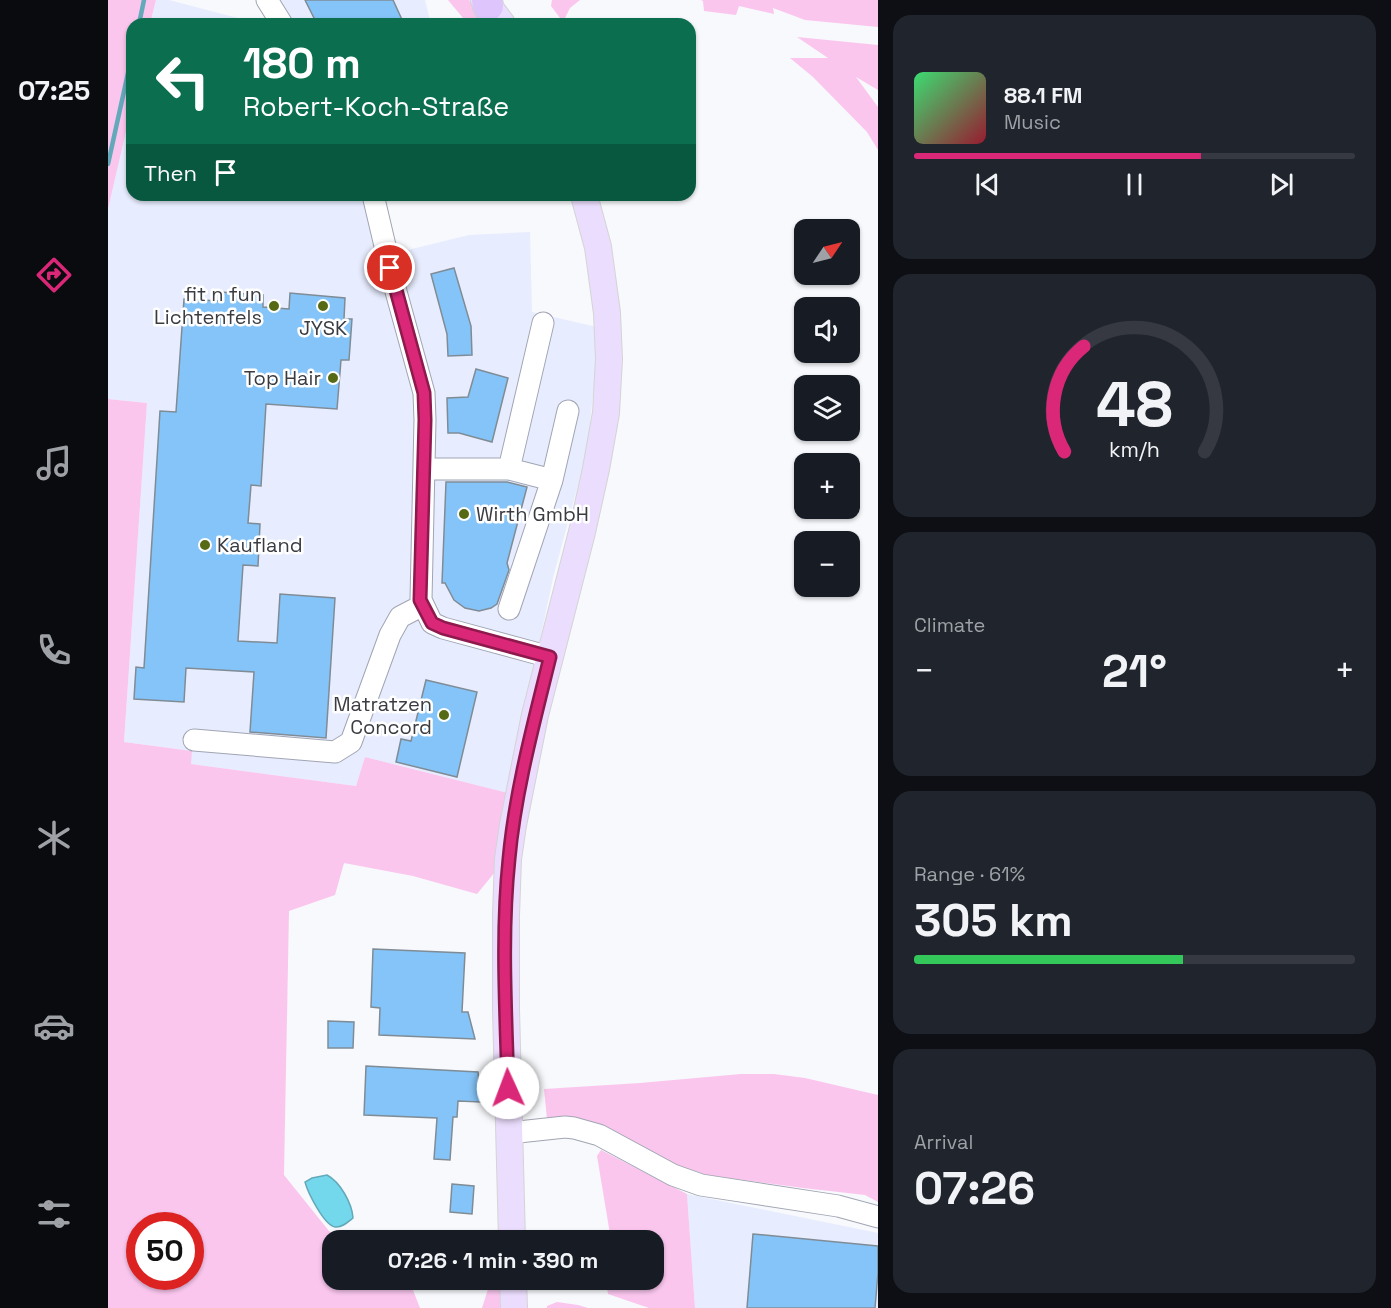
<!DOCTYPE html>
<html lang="en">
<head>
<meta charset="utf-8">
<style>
	body { margin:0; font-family:"Space Grotesk",sans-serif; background:#20242c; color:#f1f3f6; height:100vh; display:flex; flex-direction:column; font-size:22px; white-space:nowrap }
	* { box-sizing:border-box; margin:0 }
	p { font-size:20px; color:#9ea1a6 }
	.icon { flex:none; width:33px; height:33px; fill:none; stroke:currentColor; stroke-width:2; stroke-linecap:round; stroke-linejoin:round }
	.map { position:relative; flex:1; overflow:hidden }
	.details { display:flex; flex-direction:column; gap:15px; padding:15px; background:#0d0f14; width:513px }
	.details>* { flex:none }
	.hud { position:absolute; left:18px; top:18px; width:570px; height:183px; border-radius:18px; box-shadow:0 2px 4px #0004; background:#0b6e4f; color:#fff; overflow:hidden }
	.needle { width:39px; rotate:55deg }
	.buttons { position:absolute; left:686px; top:219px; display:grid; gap:12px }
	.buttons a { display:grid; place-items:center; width:66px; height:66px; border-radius:12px; background:#171b24; box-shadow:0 2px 4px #0004; font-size:30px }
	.speed { position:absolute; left:18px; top:1212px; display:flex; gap:12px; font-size:30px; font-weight:700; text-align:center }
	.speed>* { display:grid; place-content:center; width:78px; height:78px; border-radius:50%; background:#171b24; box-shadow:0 2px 4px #0004; line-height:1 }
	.speed .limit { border:9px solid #d22; background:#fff; color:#111 }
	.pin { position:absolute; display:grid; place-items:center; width:51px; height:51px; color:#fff; margin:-26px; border:3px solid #fff; border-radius:50%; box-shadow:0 2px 6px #0007 }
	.me { position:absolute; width:66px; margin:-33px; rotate:358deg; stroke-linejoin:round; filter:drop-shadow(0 0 4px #0008) }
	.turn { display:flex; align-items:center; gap:21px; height:126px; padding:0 18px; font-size:27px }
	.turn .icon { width:78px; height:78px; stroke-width:2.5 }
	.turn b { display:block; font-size:42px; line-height:51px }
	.then { display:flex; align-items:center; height:57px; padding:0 18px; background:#0003; gap:12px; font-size:22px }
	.big { font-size:45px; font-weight:800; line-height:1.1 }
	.details .widget { flex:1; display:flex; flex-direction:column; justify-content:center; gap:9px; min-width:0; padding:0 21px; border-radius:18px; background:#20242c }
	.details .dial { align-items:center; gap:0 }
	.dial svg { height:156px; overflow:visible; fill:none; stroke:#363941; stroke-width:7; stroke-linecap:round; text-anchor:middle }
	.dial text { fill:#f1f3f6; stroke:none }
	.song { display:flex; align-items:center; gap:18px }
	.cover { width:72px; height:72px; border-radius:9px; background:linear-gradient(135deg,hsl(140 70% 55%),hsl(350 70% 35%)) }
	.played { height:6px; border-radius:3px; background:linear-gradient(90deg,#db2777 65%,#363941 65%) }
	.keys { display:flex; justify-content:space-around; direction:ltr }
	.heat { display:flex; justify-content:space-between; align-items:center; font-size:33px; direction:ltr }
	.charge { height:9px; border-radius:4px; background:linear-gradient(90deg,#34c759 61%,#363941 0) }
	.trip { position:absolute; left:214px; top:1230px; width:342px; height:60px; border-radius:18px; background:#171b24; box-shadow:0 2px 4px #0004; font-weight:800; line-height:60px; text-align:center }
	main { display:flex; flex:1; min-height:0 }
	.tab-bar { display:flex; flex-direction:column; width:108px; justify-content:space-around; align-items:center; background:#090b0e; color:#9ea1a6 }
	.tab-bar .icon { width:42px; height:42px }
	.tab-bar .on { color:#db2777 }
	.tab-bar b { font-size:27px; color:#f1f3f6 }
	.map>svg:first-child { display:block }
</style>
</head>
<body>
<main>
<nav class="tab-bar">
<b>07:25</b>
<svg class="icon on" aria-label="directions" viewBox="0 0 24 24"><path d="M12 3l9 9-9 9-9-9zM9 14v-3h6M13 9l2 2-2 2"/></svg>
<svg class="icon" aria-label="music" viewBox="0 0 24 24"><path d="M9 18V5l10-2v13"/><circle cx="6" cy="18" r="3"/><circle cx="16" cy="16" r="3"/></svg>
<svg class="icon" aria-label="phone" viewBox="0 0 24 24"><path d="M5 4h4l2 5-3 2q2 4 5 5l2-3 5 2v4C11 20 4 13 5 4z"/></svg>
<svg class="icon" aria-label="climate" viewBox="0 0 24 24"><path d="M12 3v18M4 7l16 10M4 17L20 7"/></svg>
<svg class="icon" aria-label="car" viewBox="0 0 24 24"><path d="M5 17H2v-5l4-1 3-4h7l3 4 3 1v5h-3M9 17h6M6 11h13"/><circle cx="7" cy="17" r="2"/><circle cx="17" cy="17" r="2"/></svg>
<svg class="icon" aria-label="filters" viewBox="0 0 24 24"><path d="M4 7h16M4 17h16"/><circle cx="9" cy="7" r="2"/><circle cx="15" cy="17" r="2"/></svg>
</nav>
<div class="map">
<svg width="770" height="1308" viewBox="0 0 770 1308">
	<rect width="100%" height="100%" fill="#f8f9fc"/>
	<path fill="#e7ecfe" d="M48,0h13l92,24h-111z
		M171,0h146l6,24h-167l17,-20z
		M24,106v89h232l15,62 90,-22 61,-3 2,80 65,15 2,12 -12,112 -34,127 -45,215 -143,-36 -9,29 -166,-22 2,-13 -68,-9 23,-339 -39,-4v-190z
		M579,1194l191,39v75h-183z"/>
	<path fill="#fac6ee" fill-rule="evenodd" d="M0,0h48l-6,24h-18v82l-24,103z
		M340,0h21l20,24h-21z
		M444,0h28l-10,8 -7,14 -12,-16z
		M593,0h177v27l-73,-7 -32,-12 1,6 -35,-8 -3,9 -32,-4 -1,-10z
		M689,37l81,8v45l-22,-13 22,30v43l-11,-18 -54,-55 -23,-19h38z
		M0,399l39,4 -23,339 68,9 -1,13 165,22 9,-29 143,36 -13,79 -18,22 -64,-18 -69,-13 -9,32 -46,16 -5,264 45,56 13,9h-9v40h76l11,28h-312zM32,1226h50v50h-50z
		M633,1074h33l31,4 73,17v107l-13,-7 -62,-7 -96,-13 -28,-9 -82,-43 -29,-5 -21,1 -3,-30 96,-6z
		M493,1150l86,44 8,114h-46l-41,-14 -2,-14h48v-40h-43l-14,-84z
		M380,1289l14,1v18h-20z
		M449,1302l21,3 10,3h-41v-2z"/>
	<path fill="#74d8ed" stroke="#63a9ba" stroke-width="1.5" d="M219,1175c13,7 25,28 26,43 -5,4 -11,10 -18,9 -11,-2 -27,-34 -30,-45l7,-4z"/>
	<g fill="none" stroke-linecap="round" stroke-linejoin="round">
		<path stroke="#63a9ba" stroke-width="4.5" d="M31,24l5,-24
			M0,164l24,-109"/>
	</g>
	<path fill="#85c4f8" stroke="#7f8c96" stroke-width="1.5" d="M197,0h88l11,24h-87z
		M346,268l17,58 1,29 -24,1 -1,-22 -16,-60z
		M112,292l43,3v12l26,2 1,-16 55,5 -1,21h8l-3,41h-8l-4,49 -71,-5 -5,82 -10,-1 -3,38 12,1 -2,42 -15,-1 -5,76 39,2 3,-49 55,4 -9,140 -76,-6 4,-60 -68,-4 -2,34 -50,-3 2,-32 8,1 16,-257 16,1 8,-113 35,2z
		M368,369l32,9 -16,64 -33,-9h-11l-1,-35 21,-1z
		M338,482h61l20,5 -20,76 2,7 -12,34 -6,4 -12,3 -14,-3 -11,-8 -9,-17h-3z
		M318,680l51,12 -20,85 -61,-15 5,-23 10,2z
		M265,949l92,4 -3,59h6l7,27 -96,-4 1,-27 -9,-1z
		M220,1021l26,1 -1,26h-25z
		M258,1066l112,6 3,30 -23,-1 -1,16h-4l-3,43 -16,-1 3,-41 -73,-3z
		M344,1184l22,2 -2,28 -22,-2z
		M645,1234l125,12v27l-3,35h-128z"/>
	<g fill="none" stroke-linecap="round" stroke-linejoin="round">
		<g stroke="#a1a5b3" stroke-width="23">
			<path id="minor" d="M159,0l15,24
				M265,195l22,93 29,105 1,27 -4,180 11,23 11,5 107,29
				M316,469h85l34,-146
				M401,469l43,11
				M401,609l43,-129 16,-69
				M86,740l141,12 16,-10 39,-107 10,-18 23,-12
				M401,1133l56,-6 9,1 25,7 74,40 28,10 137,21 40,11"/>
		</g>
		<g stroke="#d4d4d5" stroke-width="28">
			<path id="major" d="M376,0l18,24
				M404,1240l-6,-231v-94l2,-56 5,-34 22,-110 47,-183 14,-63 10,-56 3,-54 -2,-46 -9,-66 -14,-52
				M405,1280l1,28"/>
		</g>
		<g stroke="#d4d4d5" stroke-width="32">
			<path id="highway" d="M379,0l1,6"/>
		</g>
		<use href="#minor" stroke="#fff" stroke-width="21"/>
		<use href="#major" stroke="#ebddfd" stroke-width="26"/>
		<use href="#highway" stroke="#dec6fc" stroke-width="30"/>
	</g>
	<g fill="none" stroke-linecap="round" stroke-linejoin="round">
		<g stroke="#8e194d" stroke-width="15">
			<path id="route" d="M282,268l34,125 1,27 -5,180 12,23 11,5 107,29c-16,65 -35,135 -41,202 -8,76 -3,153 -1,229"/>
		</g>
		<use href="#route" stroke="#db2777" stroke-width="10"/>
	</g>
	<g fill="#566915" stroke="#fff" stroke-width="2">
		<circle cx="166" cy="306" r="6"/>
		<circle cx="215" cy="306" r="6"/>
		<circle cx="225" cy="378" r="6"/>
		<circle cx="356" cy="514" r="6"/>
		<circle cx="97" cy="545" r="6"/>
		<circle cx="336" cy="715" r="6"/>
	</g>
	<g text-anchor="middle" stroke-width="5" stroke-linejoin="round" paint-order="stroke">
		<g font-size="20" fill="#3a3c42" stroke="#fff" text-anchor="end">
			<text x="154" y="301">fit n fun<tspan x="154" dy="23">Lichtenfels</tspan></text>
			<text x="215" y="335" text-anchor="middle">JYSK</text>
			<text x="213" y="385">Top Hair</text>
			<text x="368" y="521" text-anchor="start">Wirth GmbH</text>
			<text x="109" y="552" text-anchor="start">Kaufland</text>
			<text x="324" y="711">Matratzen<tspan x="324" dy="23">Concord</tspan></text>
		</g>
	</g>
</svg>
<div class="buttons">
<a><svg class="needle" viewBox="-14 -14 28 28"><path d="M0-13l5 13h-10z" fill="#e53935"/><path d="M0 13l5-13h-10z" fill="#9ea1a6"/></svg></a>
<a><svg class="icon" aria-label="sound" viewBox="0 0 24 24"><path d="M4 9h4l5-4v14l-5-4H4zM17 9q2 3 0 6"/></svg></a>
<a><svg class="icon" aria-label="layers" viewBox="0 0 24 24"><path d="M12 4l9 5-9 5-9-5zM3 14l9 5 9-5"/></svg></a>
<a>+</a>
<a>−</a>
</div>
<div class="speed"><div class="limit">50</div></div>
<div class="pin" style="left:282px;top:268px;background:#d93025"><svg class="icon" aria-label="arrive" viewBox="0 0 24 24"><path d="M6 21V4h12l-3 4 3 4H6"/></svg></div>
<svg class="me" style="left:400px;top:1088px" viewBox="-20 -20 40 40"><circle r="19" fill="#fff"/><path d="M0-13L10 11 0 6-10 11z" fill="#db2777"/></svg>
<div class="trip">07:26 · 1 min · 390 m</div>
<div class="hud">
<div class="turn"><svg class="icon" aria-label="left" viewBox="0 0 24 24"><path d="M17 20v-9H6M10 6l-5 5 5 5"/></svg><div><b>180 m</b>Robert-Koch-Straße</div></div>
<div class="then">Then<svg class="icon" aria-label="arrive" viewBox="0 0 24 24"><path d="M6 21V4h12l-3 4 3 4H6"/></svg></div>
</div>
</div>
<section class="details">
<div class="widget">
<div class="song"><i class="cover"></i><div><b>88.1 FM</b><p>Music</p></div></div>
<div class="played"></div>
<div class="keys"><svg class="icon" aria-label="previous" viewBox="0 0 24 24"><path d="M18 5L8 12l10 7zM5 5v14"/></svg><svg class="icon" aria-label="pause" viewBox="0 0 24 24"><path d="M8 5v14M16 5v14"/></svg><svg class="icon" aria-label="next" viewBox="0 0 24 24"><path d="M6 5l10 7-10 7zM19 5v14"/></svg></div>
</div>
<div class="widget dial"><svg viewBox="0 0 100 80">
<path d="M14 69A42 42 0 1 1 86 69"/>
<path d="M14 69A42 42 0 0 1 24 15" stroke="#db2777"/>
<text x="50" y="56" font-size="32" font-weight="700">48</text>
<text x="50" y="72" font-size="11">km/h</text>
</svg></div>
<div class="widget"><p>Climate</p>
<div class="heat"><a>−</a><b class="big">21°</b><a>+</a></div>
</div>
<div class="widget"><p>Range · 61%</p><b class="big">305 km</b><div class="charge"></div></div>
<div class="widget"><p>Arrival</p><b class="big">07:26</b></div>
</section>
</main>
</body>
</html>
